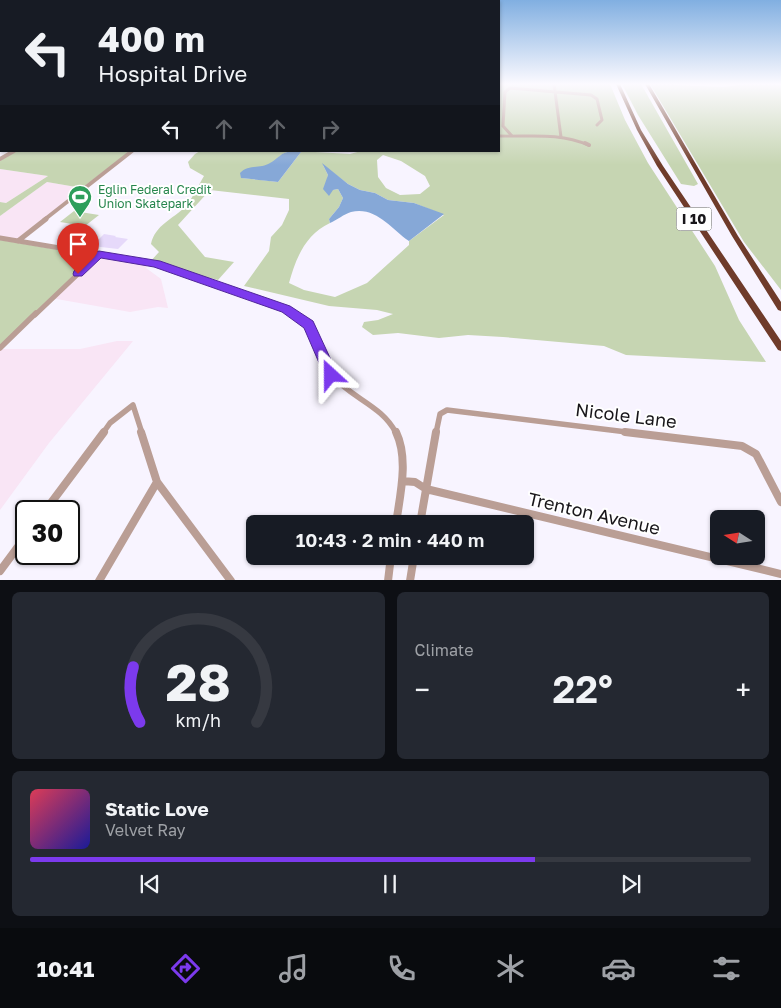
<!DOCTYPE html>
<html lang="en">
<head>
<meta charset="utf-8">
<style>
	body { margin:0; font-family:"Golos Text",sans-serif; background:#242831; color:#f1f3f6; height:100vh; display:flex; flex-direction:column; font-size:19px; white-space:nowrap }
	* { box-sizing:border-box; margin:0 }
	p { font-size:16px; color:#9ea1a6 }
	.icon { flex:none; width:28px; height:28px; fill:none; stroke:currentColor; stroke-width:2; stroke-linecap:round; stroke-linejoin:round }
	.map { position:relative; height:580px; overflow:hidden }
	.panel { display:flex; flex-direction:column; gap:12px; padding:12px; background:#0d0f14; flex:1 }
	.panel>* { flex:none }
	.banner { position:absolute; left:0px; top:0px; width:500px; height:152px; box-shadow:0 1px 4px #0004; background:#171b24; color:#f1f3f6; overflow:hidden }
	.needle { width:32px; rotate:282deg }
	.tools { position:absolute; left:710px; top:510px; display:grid; gap:10px }
	.tools a { display:grid; place-items:center; width:55px; height:55px; border-radius:8px; background:#171b24; box-shadow:0 1px 4px #0004; font-size:25px }
	.speed { position:absolute; left:15px; top:500px; display:flex; gap:10px; font-size:25px; font-weight:700; text-align:center }
	.speed>* { display:grid; place-content:center; width:65px; height:65px; border-radius:50%; background:#171b24; box-shadow:0 1px 4px #0004; line-height:1 }
	.speed .limit { border:2px solid #111; border-radius:8px; background:#fff; color:#111 }
	.pin { position:absolute; display:grid; place-items:center; width:42px; height:42px; color:#fff; margin:-51px -21px; border-radius:50% 50% 50% 0; rotate:-45deg; box-shadow:0 0 5px #0007 }
	.pin .icon { rotate:45deg }
	.me { position:absolute; width:55px; margin:-28px; rotate:336deg; stroke-linejoin:round; filter:drop-shadow(0 0 4px #0008) }
	.turn { display:flex; align-items:center; gap:18px; height:105px; padding:0 15px; font-size:22px }
	.turn .icon { width:65px; height:65px; stroke-width:2.5 }
	.turn b { display:block; font-size:35px; line-height:42px }
	.lanes { display:flex; align-items:center; height:48px; padding:0 15px; background:#0003; justify-content:center; gap:25px; direction:ltr }
	.lanes .off { opacity:.35 }
	.big { font-size:38px; font-weight:600; line-height:1.1 }
	.panel .card { flex:1; display:flex; flex-direction:column; justify-content:center; gap:8px; min-width:0; padding:0 18px; border-radius:8px; background:#242831 }
	.panel .dial { align-items:center; gap:0 }
	.dial svg { height:130px; overflow:visible; fill:none; stroke:#363941; stroke-width:7; stroke-linecap:round; text-anchor:middle }
	.dial text { fill:#f1f3f6; stroke:none }
	.song { display:flex; align-items:center; gap:15px }
	.cover { width:60px; height:60px; border-radius:8px; background:linear-gradient(135deg,hsl(350 70% 55%),hsl(240 70% 35%)) }
	.played { height:5px; border-radius:2px; background:linear-gradient(90deg,#7c3aed 70%,#363941 70%) }
	.keys { display:flex; justify-content:space-around; direction:ltr }
	.heat { display:flex; justify-content:space-between; align-items:center; font-size:28px; direction:ltr }
	.panel .tiles { flex:1; display:grid; gap:12px; grid-template-columns:1fr 1fr }
	.card:last-child { grid-column:span 2 }
	.trip { position:absolute; left:246px; top:515px; width:288px; height:50px; border-radius:8px; background:#171b24; box-shadow:0 1px 4px #0004; font-weight:600; line-height:50px; text-align:center }
	.tabs { display:flex; height:80px; justify-content:space-around; align-items:center; background:#090b0e; color:#9ea1a6 }
	.tabs .icon { width:35px; height:35px }
	.tabs .current { color:#7c3aed }
	.tabs b { font-size:22px; color:#f1f3f6 }
	.map>svg:first-child { display:block }
</style>
</head>
<body>
<div class="map">
<svg width="781" height="581" viewBox="0 0 781 581">
	<rect width="100%" height="100%" fill="#f8f4ff"/>
	<path fill="#f9e5f5" d="M0,169l48,7 -42,27 -6,-1z
		M47,182l35,6 -68,54 -14,-2v-24z
		M95,256l54,7 -3,5 15,11 7,29 -10,-1 -28,5 -79,-14z
		M117,341h16l-84,102 -49,67v-161h80z"/>
	<path fill="#c6d5b2" fill-rule="evenodd" d="M499,84h111l15,36 23,43 67,103 24,54 27,42 -140,-7 -22,-9 -101,-9 -35,-2 -29,3 -41,-5 -25,2 -11,-8 2,-5 14,-2 15,-6 -16,-4 -48,-4 -85,-20 25,-35 2,-14 11,-12 7,-15v-11l-79,-9 -32,35 27,32 29,5 -16,18 -69,-17 10,-11 -8,-8c4,-19 22,-25 34,-37 8,-9 13,-21 19,-31l-14,-8 -2,-6 7,-8 5,-3h91c-11,2 -12,8 -21,13 -15,8 -14,-3 -28,14l36,4 23,-30 -3,-1 52,3 11,-3h138zM383,155l18,6 24,15 5,10 -10,8 -20,1 -14,-7 -8,-11 -1,-17zM323,165l25,19 12,6 15,3 13,7 26,3 30,12 -35,26v4l-42,38 -32,14 -31,-7 -15,-7c7,-25 16,-48 41,-60l-1,-4 10,-12 4,-9 -5,-9 -5,1 -7,-4 2,-11z
		M622,84h19l57,100 -4,2 -13,-2 -43,-69z
		M650,84l73,3 25,-3 33,1v205l-37,-48z
		M16,151h114l-48,37 -35,-6 -47,34v-14l6,1 42,-27 -48,-7v-8z
		M74,211l25,4 -14,11 -25,-4z
		M0,240l95,16 -95,91z"/>
	<path fill="#86a8d7" d="M291,151l10,1 -23,30 -37,-4 -1,-5c8,-9 21,-4 30,-10 9,-5 10,-10 21,-12z
		M322,163l26,21 12,6 15,3 13,7 26,3 30,11 -35,27c-18,-12 -33,-35 -58,-29 -7,2 -14,8 -21,11l-1,-4 10,-12 4,-9 -5,-9 -5,1 -4,6 -6,-7 5,-14z"/>
	<path fill="#e6d9fa" d="M104,234l12,2 -1,1 13,2 -10,10 -26,-3z"/>
	<g fill="none" stroke-linecap="round" stroke-linejoin="round">
		<path stroke="#ba9e95" stroke-width="3" d="M554,84l7,53
			M499,136c30,1 60,-4 89,9
			M512,136l-9,-10 2,-34 5,-4 81,7 6,4 5,21 -5,5"/>
		<path stroke="#ba9e95" stroke-width="4" d="M585,143l4,2
			M0,159l14,-8
			M44,220l88,-69"/>
		<path stroke="#ba9e95" stroke-width="5" d="M0,238l156,26 130,45 9,6
			M18,241l28,-22
			M35,315l64,-61"/>
		<path stroke="#ba9e95" stroke-width="5.5" d="M293,313c13,10 22,21 28,37 2,8 5,17 10,24 19,24 51,31 65,59
			M0,348l36,-35
			M103,433l7,-10 23,-18 9,28
			M436,433l4,-19 7,-4 188,23"/>
		<path stroke="#ba9e95" stroke-width="8" d="M141,432l16,50 74,99
			M396,432c13,27 4,63 0,92
			M625,432l117,14 14,8 25,48
			M402,481l13,1 11,7 355,85
			M45,511l59,-79
			M420,524l16,-92
			M0,571l26,-35
			M99,581l58,-99
			M388,581l3,-25
			M410,581l4,-25"/>
		<path fill="#6f3b2a" fill-rule="evenodd" d="M616,84h4l21,46 22,36 118,175v10l-3,-1 -121,-184 -20,-36z
			M645,84h4l89,152 43,66v9l-3,-1 -46,-74z"/>
	</g>
	<linearGradient id="sky" x2="0" y2="1"><stop stop-color="#81afe1"/><stop offset="0.51" stop-color="#fcfaff"/><stop offset="1" stop-color="#fcfaff" stop-opacity="0"/></linearGradient>
	<rect width="781" height="165" fill="url(#sky)"/>
	<path fill="#7c3aed" stroke="#51269a" d="M99,251l61,10 130,45 23,15 25,54 -2,4 -5,1 -5,-1 -22,-51 -22,-16 -128,-45 -53,-9 -19,18h-8l-1,-2 1,-3 21,-19z"/>
	<defs>
		<g id="stadium-pin" transform="scale(1.25)"><path d="M0 17L-7.5 6A9.5 9.5 0 1 1 7.5 6Z" fill="#2e9e5b" stroke="#fff"/><path d="M0-5a6.5 5 0 1 0 0 10a6.5 5 0 1 0 0-10ZM-3.5-1.8h7v3.6h-7Z" fill="#fff"/></g>
	</defs>
	<g fill-rule="evenodd">
		<use href="#stadium-pin" x="80" y="197"/>
	</g>
	<g text-anchor="middle" stroke-width="4" stroke-linejoin="round" paint-order="stroke">
		<g font-size="12" fill="#27864d" stroke="#fff" text-anchor="start">
			<text x="98" y="194">Eglin Federal Credit<tspan x="98" dy="14">Union Skatepark</tspan></text>
		</g>
		<rect fill="#fff" stroke="#5d5c5f" stroke-width="1" x="676.5" y="207.5" width="35" height="23" rx="4"/>
		<g font-size="14" font-weight="bold" fill="#18161a">
			<text x="694" y="224">I 10</text>
		</g>
		<g font-size="18" fill="#18161a" stroke="#fff">
			<text transform="translate(626 416) rotate(7)" y="6">Nicole Lane</text>
			<text transform="translate(594 514) rotate(13)" y="6">Trenton Avenue</text>
		</g>
	</g>
</svg>
<div class="tools">
<a><svg class="needle" viewBox="-14 -14 28 28"><path d="M0-13l5 13h-10z" fill="#e53935"/><path d="M0 13l5-13h-10z" fill="#9ea1a6"/></svg></a>
</div>
<div class="speed"><div class="limit">30</div></div>
<div class="pin" style="left:78px;top:274px;background:#d93025"><svg class="icon" aria-label="arrive" viewBox="0 0 24 24"><path d="M6 21V4h12l-3 4 3 4H6"/></svg></div>
<svg class="me" style="left:331px;top:375px" viewBox="-20 -20 40 40"><path d="M0-17L14 15 0 8-14 15z" fill="#7c3aed" stroke="#fff" stroke-width="4"/></svg>
<div class="trip">10:43 · 2 min · 440 m</div>
<div class="banner">
<div class="turn"><svg class="icon" aria-label="left" viewBox="0 0 24 24"><path d="M17 20v-9H6M10 6l-5 5 5 5"/></svg><div><b>400 m</b>Hospital Drive</div></div>
<div class="lanes"><svg class="icon" aria-label="left" viewBox="0 0 24 24"><path d="M17 20v-9H6M10 6l-5 5 5 5"/></svg><svg class="icon off" aria-label="ahead" viewBox="0 0 24 24"><path d="M12 20V5M6 11l6-6 6 6"/></svg><svg class="icon off" aria-label="ahead" viewBox="0 0 24 24"><path d="M12 20V5M6 11l6-6 6 6"/></svg><svg class="icon off" aria-label="right" viewBox="0 0 24 24"><path d="M7 20v-9h11M14 6l5 5-5 5"/></svg></div>
</div>
</div>
<section class="panel">
<div class="tiles">
<div class="card dial"><svg viewBox="0 0 100 80">
<path d="M14 69A42 42 0 1 1 86 69"/>
<path d="M14 69A42 42 0 0 1 10 35" stroke="#7c3aed"/>
<text x="50" y="56" font-size="32" font-weight="700">28</text>
<text x="50" y="72" font-size="11">km/h</text>
</svg></div>
<div class="card"><p>Climate</p>
<div class="heat"><a>−</a><b class="big">22°</b><a>+</a></div>
</div>
<div class="card">
<div class="song"><i class="cover"></i><div><b>Static Love</b><p>Velvet Ray</p></div></div>
<div class="played"></div>
<div class="keys"><svg class="icon" aria-label="previous" viewBox="0 0 24 24"><path d="M18 5L8 12l10 7zM5 5v14"/></svg><svg class="icon" aria-label="pause" viewBox="0 0 24 24"><path d="M8 5v14M16 5v14"/></svg><svg class="icon" aria-label="next" viewBox="0 0 24 24"><path d="M6 5l10 7-10 7zM19 5v14"/></svg></div>
</div>
</div>
</section>
<nav class="tabs">
<b>10:41</b>
<svg class="icon current" aria-label="directions" viewBox="0 0 24 24"><path d="M12 3l9 9-9 9-9-9zM9 14v-3h6M13 9l2 2-2 2"/></svg>
<svg class="icon" aria-label="music" viewBox="0 0 24 24"><path d="M9 18V5l10-2v13"/><circle cx="6" cy="18" r="3"/><circle cx="16" cy="16" r="3"/></svg>
<svg class="icon" aria-label="phone" viewBox="0 0 24 24"><path d="M5 4h4l2 5-3 2q2 4 5 5l2-3 5 2v4C11 20 4 13 5 4z"/></svg>
<svg class="icon" aria-label="climate" viewBox="0 0 24 24"><path d="M12 3v18M4 7l16 10M4 17L20 7"/></svg>
<svg class="icon" aria-label="car" viewBox="0 0 24 24"><path d="M5 17H2v-5l4-1 3-4h7l3 4 3 1v5h-3M9 17h6M6 11h13"/><circle cx="7" cy="17" r="2"/><circle cx="17" cy="17" r="2"/></svg>
<svg class="icon" aria-label="filters" viewBox="0 0 24 24"><path d="M4 7h16M4 17h16"/><circle cx="9" cy="7" r="2"/><circle cx="15" cy="17" r="2"/></svg>
</nav>
</body>
</html>
